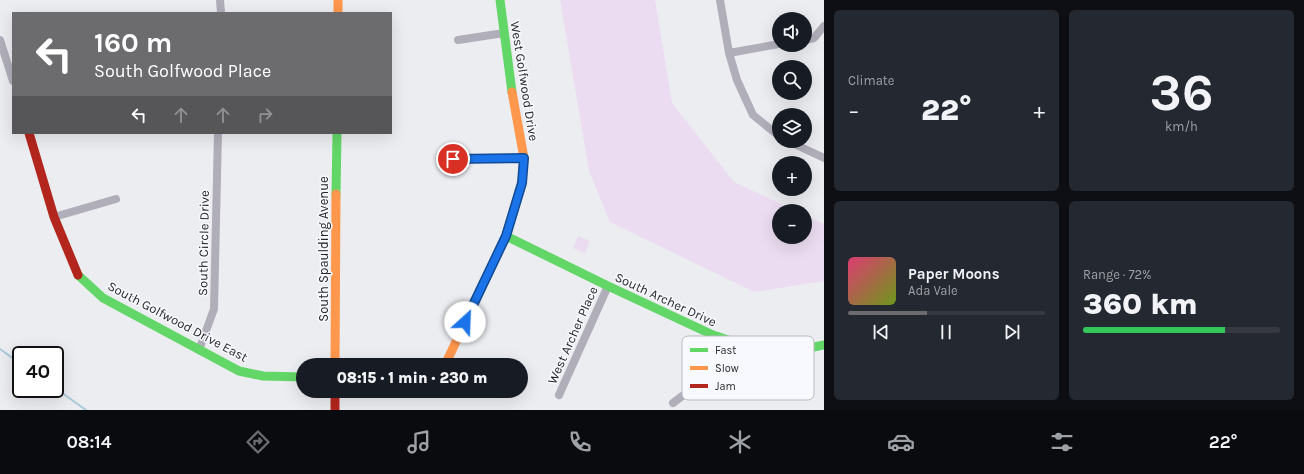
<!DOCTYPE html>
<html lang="en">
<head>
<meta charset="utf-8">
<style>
	body { margin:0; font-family:Karla,sans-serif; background:#242831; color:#f1f3f6; height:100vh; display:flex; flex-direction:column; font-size:15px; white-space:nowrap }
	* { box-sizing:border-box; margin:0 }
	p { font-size:13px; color:#9ea1a6 }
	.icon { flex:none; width:22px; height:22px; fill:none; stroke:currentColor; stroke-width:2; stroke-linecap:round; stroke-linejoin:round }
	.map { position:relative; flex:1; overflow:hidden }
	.drawer { display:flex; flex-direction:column; gap:10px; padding:10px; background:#0d0f14; width:480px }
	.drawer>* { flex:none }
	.guide { position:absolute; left:12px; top:12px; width:380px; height:122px; border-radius:0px; box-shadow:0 4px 16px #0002; background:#6c6c6f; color:#fff; overflow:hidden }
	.fabs { position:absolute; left:772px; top:12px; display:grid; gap:8px }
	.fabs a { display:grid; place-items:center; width:40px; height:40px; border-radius:50%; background:#171b24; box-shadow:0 4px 16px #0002; font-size:20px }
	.speed { position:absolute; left:12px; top:346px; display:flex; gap:8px; font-size:20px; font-weight:700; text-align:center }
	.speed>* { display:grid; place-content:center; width:52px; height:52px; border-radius:50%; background:#171b24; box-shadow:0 4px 16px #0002; line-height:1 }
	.speed .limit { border:2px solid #111; border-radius:6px; background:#fff; color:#111 }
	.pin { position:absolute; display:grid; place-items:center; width:34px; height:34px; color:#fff; margin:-17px; border:2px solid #fff; border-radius:50%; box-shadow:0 1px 4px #0007 }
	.me { position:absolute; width:44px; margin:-22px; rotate:25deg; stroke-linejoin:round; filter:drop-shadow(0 0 3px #0008) }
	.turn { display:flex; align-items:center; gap:14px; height:84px; padding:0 16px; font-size:18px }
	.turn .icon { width:52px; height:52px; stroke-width:2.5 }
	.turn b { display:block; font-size:28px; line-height:34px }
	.lanes { display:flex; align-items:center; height:38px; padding:0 16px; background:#0003; justify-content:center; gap:20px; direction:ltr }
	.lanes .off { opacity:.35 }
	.big { font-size:30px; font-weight:800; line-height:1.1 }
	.drawer .widget { flex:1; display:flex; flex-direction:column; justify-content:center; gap:6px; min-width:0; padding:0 14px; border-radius:6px; background:#242831 }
	.drawer .dial { align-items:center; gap:0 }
	.dial b { font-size:52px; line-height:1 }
	.song { display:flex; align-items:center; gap:12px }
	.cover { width:48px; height:48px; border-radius:6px; background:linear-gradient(135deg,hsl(340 70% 55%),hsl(80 70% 35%)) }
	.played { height:4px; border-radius:2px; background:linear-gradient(90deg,#6c6c6f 40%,#363941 40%) }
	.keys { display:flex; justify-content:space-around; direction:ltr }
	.heat { display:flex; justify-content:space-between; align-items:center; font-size:22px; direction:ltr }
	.charge { height:6px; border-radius:3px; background:linear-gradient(90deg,#34c759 72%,#363941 0) }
	.drawer .tiles { flex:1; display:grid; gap:10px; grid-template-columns:repeat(2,1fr) }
	.trip { position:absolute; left:296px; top:358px; width:232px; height:40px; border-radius:20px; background:#171b24; box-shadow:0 4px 16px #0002; font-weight:800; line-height:40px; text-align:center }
	.tab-bar { display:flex; height:64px; justify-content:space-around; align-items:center; background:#090b0e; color:#9ea1a6 }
	.tab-bar .icon { width:28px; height:28px }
	.tab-bar .on { color:#6c6c6f }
	.tab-bar b { font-size:18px; color:#f1f3f6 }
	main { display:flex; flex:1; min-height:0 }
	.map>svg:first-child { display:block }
</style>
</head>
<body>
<main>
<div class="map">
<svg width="824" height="410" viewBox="0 0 824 410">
	<rect width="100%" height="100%" fill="#ecedf1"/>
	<path fill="#ebdcf1" d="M560,0h95l17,103 62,79 62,29h-17v26h26v-22l19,9v57l-70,11 -144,-70 -21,-51z
		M578,236l12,5 -5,12 -12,-5z"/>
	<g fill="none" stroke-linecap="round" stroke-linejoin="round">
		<path stroke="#aac9da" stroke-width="2" d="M0,349l21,15
			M55,388l31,22"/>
		<path stroke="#b0aeb9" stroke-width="8" d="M220,0l1,13
			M720,0l9,53 8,27 16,35 26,21
			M0,40l13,41
			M458,40l46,-7
			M805,40l9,-2 10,-12
			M729,53l50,-9
			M788,141l36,17
			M453,159l71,-1
			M54,217l62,-18
			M199,350l15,-41 4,-176
			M559,395l49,-109
			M673,403l12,-9 28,-59"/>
		<path stroke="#63d668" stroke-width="9" d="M500,0l12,92
			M336,194l1,-61
			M506,236l102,50 105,49 43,14 39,2 29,-6
			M78,275l25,23 136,73 24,5 40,1"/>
		<path stroke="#ff974d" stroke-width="9" d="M338,0v13
			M335,365l1,-171
			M445,365l61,-129 16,-53 2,-25 -12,-66"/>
		<path stroke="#b3261e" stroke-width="9" d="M29,133l25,84 24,58
			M335,391v19"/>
	</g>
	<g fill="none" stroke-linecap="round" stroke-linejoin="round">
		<g stroke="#114b97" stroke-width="10">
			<path id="route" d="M453,159l71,-1 -2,25 -16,53 -41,86"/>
		</g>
		<use href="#route" stroke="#1a73e8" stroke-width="7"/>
	</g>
	<g text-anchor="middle" stroke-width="3" stroke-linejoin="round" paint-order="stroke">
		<g font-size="13" fill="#272729" stroke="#f8f9ff">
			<text transform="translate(525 81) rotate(81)" y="5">West Golfwood Drive</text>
			<text transform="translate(203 243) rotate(-89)" y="5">South Circle Drive</text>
			<text transform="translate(323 249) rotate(-90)" y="5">South Spaulding Avenue</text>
			<text transform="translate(666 299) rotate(25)" y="5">South Archer Drive</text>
			<text transform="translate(178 321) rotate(28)" y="5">South Golfwood Drive East</text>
			<text transform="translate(572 335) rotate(-66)" y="5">West Archer Place</text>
		</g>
	</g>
	<rect x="682" y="336" width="132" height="64" rx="6" fill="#f8f9ff" stroke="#b9babf" stroke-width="1"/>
	<rect x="690" y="348" width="18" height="4" fill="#63d668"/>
	<rect x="690" y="366" width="18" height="4" fill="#ff974d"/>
	<rect x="690" y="384" width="18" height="4" fill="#b3261e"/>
	<g font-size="11" fill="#272729">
		<text x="715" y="354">Fast</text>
		<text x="715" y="372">Slow</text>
		<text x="715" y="390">Jam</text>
	</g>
</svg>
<div class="fabs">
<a><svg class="icon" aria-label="sound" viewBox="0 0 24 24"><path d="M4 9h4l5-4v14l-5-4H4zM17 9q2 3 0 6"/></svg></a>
<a><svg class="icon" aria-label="search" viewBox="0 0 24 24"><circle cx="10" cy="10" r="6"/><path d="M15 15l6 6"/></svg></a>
<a><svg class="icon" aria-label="layers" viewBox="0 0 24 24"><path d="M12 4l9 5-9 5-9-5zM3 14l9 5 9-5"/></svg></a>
<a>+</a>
<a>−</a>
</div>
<div class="speed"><div class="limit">40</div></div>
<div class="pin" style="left:453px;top:159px;background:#d93025"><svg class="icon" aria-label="arrive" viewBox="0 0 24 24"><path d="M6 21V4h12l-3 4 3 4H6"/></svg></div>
<svg class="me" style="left:465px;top:322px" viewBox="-20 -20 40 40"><circle r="19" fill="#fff"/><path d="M0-13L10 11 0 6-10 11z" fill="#1a73e8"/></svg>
<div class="trip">08:15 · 1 min · 230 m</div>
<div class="guide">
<div class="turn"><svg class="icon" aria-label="left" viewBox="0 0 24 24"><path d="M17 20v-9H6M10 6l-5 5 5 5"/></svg><div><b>160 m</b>South Golfwood Place</div></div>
<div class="lanes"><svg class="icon" aria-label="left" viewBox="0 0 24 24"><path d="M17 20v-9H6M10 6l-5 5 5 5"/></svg><svg class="icon off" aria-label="ahead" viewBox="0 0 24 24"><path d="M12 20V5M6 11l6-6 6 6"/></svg><svg class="icon off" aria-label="ahead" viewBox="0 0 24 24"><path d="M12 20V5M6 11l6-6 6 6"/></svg><svg class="icon off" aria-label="right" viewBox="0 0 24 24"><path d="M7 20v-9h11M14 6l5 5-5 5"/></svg></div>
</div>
</div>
<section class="drawer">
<div class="tiles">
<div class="widget"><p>Climate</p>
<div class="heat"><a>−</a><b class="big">22°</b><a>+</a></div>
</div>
<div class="widget dial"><b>36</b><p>km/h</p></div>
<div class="widget">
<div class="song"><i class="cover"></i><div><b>Paper Moons</b><p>Ada Vale</p></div></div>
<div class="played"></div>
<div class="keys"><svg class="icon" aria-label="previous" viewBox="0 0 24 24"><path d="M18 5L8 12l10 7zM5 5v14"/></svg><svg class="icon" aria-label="pause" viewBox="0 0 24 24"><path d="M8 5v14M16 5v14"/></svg><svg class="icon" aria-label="next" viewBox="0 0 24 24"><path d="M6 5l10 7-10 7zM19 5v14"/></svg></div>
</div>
<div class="widget"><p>Range · 72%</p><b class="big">360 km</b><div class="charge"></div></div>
</div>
</section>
</main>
<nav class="tab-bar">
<b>08:14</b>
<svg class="icon on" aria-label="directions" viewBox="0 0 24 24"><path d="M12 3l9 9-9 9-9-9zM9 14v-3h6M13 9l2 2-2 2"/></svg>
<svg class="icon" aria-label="music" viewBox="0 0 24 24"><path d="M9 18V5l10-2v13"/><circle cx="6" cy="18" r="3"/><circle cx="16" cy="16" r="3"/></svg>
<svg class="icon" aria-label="phone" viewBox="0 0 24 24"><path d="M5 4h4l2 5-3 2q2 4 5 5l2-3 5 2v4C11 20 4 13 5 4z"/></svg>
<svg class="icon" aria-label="climate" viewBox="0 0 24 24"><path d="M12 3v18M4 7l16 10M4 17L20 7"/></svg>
<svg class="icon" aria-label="car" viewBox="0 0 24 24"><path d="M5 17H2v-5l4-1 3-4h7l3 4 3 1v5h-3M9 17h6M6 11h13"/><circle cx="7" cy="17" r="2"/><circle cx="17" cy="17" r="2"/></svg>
<svg class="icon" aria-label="filters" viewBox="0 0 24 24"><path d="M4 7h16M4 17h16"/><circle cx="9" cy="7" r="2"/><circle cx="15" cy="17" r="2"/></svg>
<b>22°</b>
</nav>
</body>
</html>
